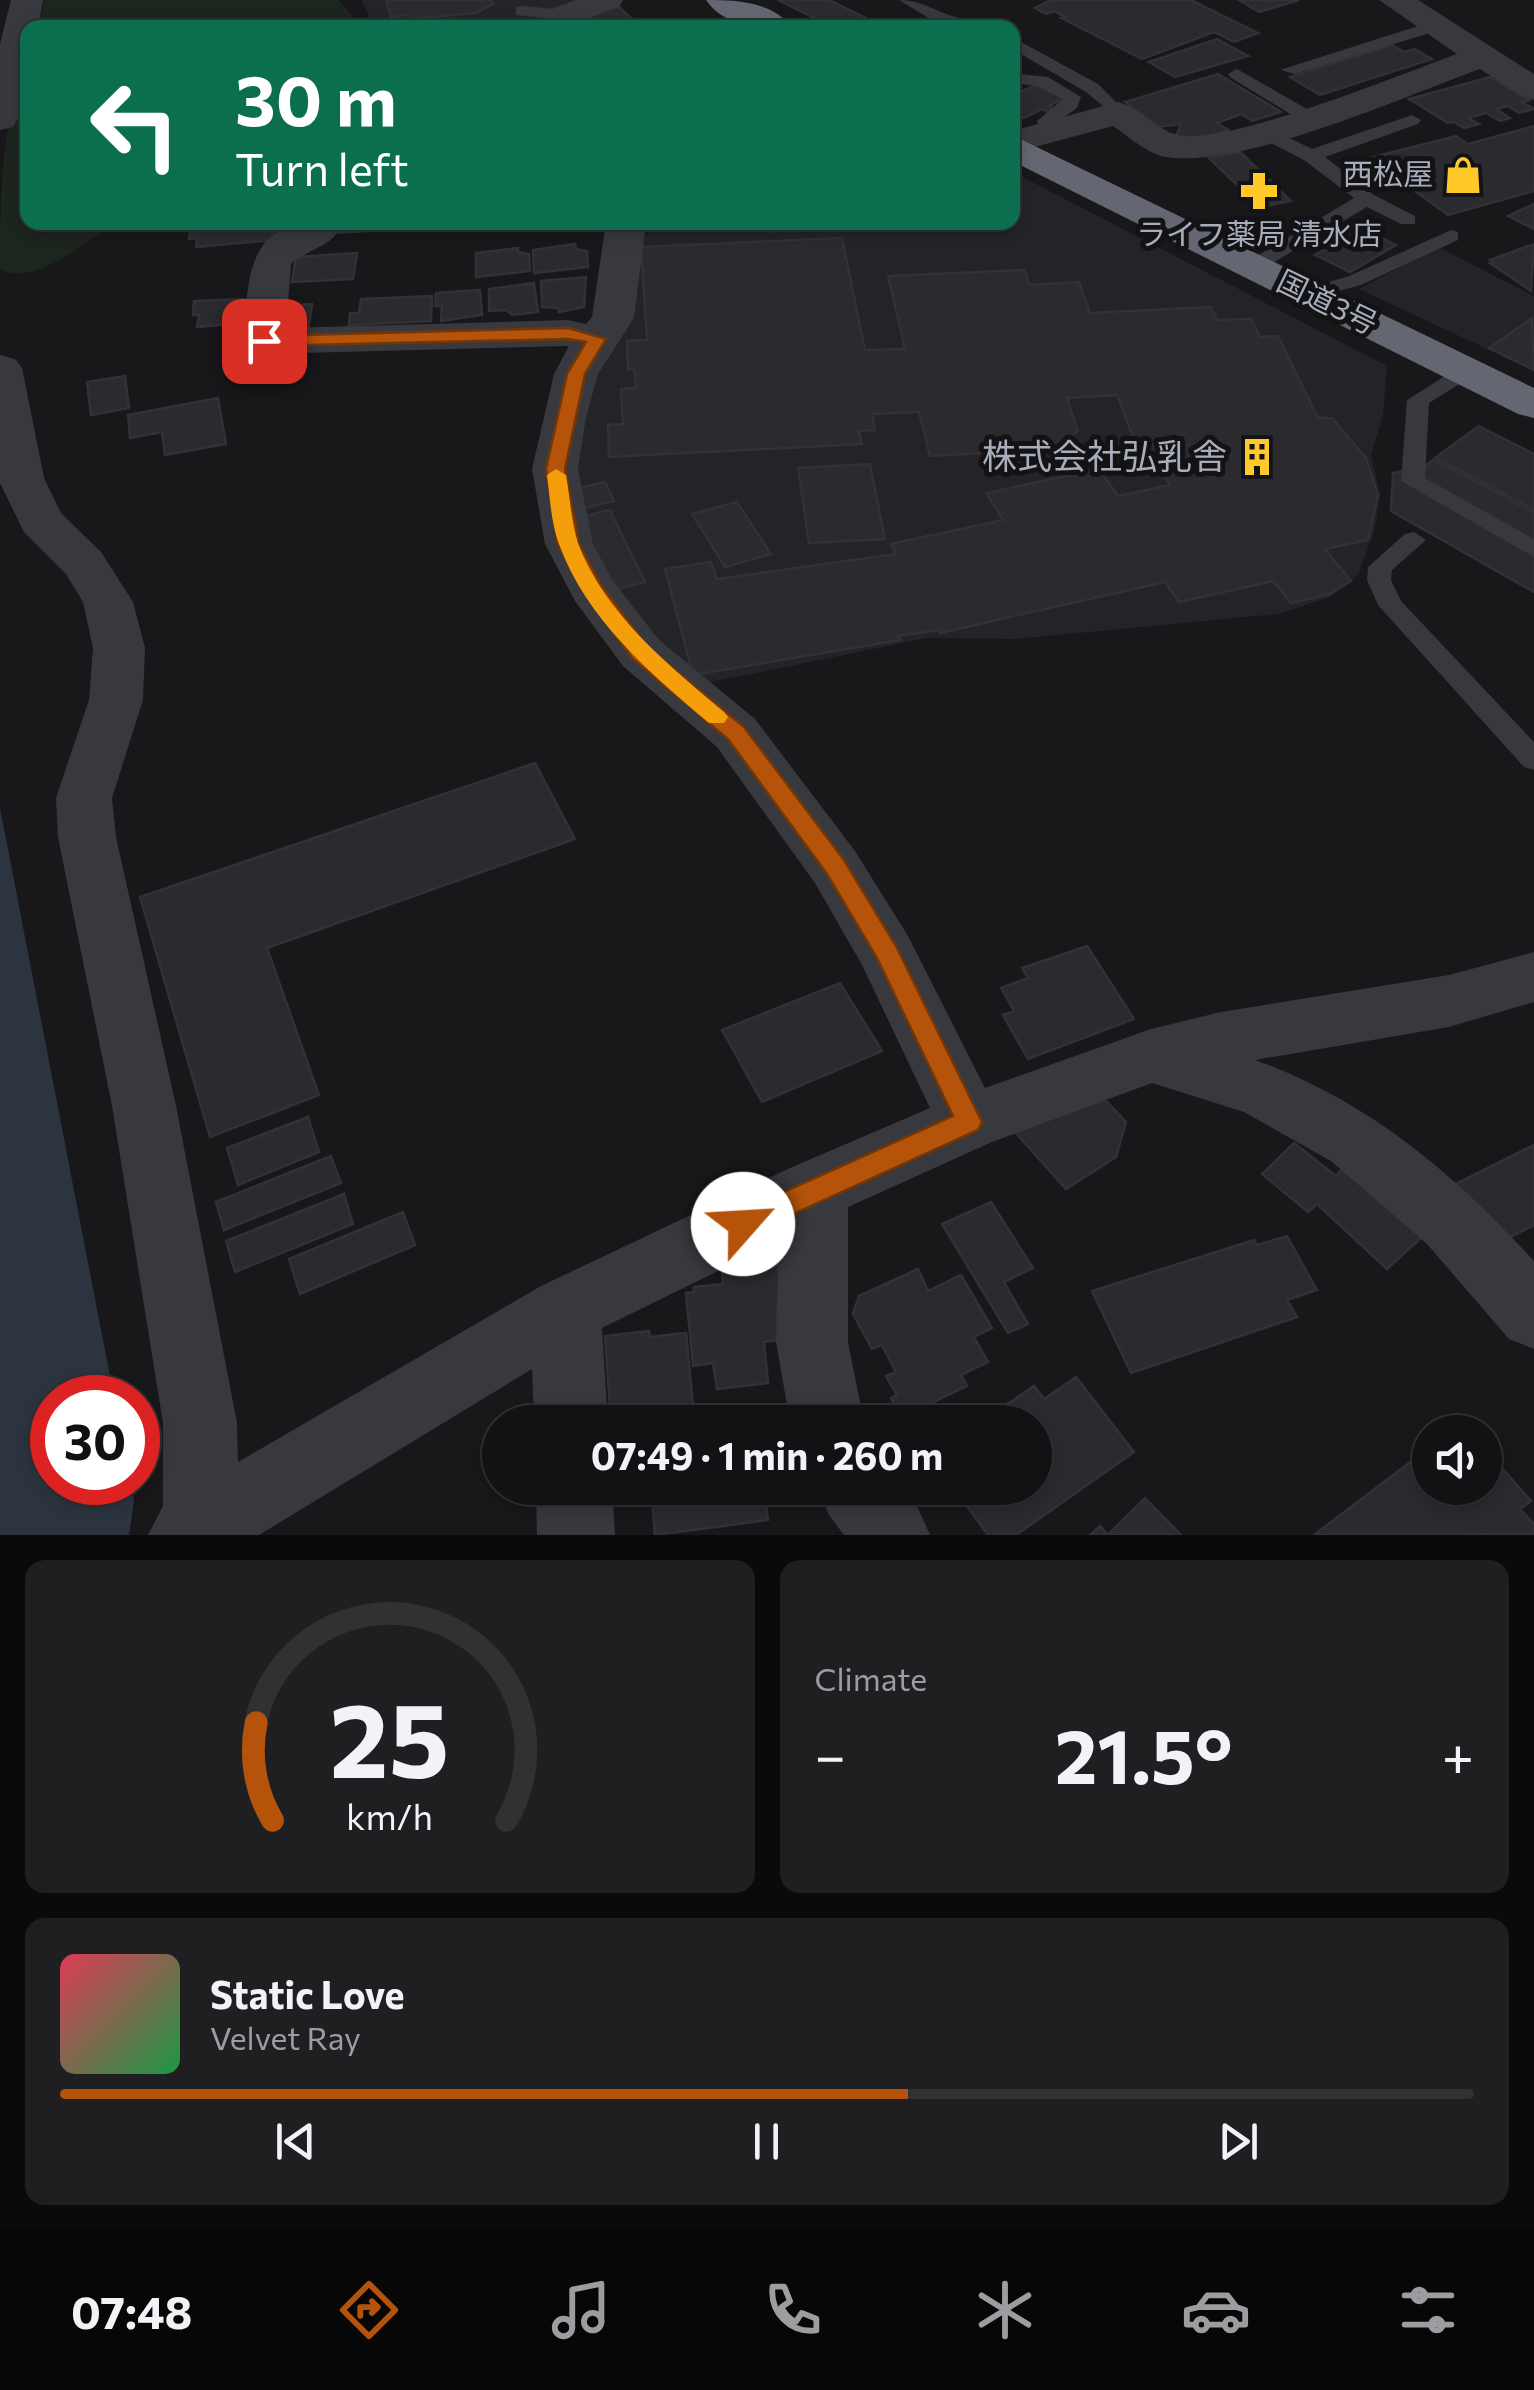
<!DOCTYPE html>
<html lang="en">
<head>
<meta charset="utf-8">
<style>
	body { margin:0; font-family:Commissioner,"Noto Sans JP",sans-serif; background:#1f1f22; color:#f1f3f6; height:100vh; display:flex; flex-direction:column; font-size:38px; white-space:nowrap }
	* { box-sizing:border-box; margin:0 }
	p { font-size:32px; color:#9c9da0 }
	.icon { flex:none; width:55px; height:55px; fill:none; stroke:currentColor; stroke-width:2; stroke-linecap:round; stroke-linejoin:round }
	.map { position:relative; height:1535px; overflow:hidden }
	.side { display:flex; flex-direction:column; gap:25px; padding:25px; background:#0a090b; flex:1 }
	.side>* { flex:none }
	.top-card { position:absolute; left:20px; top:20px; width:1000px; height:210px; border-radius:20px; box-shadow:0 5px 15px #0003,0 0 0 2px #313134; background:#0b6e4f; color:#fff; overflow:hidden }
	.fabs { position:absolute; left:1412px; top:1415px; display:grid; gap:20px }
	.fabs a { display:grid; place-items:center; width:90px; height:90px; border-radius:50%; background:#121114; box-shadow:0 5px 15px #0003,0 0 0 2px #313134; font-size:50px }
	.speed { position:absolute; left:30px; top:1375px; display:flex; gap:20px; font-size:50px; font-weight:700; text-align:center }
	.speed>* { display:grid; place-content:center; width:130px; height:130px; border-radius:50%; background:#121114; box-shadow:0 5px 15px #0003,0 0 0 2px #313134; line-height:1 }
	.speed .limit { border:15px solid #d22; background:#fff; color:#111 }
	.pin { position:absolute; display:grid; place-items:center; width:85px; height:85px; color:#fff; margin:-42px; border-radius:20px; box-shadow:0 5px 15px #0006 }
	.me { position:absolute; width:110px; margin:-55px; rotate:64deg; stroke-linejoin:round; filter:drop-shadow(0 0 8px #0008) }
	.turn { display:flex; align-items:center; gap:35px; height:210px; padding:0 50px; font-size:45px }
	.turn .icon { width:130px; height:130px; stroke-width:2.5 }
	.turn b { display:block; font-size:70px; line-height:85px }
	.big { font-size:75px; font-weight:700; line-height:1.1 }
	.side .card { flex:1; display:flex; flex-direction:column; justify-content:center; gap:15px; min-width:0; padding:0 35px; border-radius:20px; background:#1f1f22 }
	.side .dial { align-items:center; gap:0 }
	.dial svg { height:260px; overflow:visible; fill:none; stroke:#313134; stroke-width:7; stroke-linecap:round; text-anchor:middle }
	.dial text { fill:#f1f3f6; stroke:none }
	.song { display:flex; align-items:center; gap:30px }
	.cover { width:120px; height:120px; border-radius:15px; background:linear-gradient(135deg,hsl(350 70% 55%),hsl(140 70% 35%)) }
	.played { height:10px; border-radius:5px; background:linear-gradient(90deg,#b45309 60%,#313134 60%) }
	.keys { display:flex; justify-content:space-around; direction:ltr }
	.heat { display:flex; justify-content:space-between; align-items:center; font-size:55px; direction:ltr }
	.side .tiles { flex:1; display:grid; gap:25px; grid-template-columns:1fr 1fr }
	.card:last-child { grid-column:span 2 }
	.trip { position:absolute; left:482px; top:1405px; width:570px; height:100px; border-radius:50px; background:#121114; box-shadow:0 5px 15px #0003,0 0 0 2px #313134; font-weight:700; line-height:100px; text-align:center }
	.tab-bar { display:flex; height:160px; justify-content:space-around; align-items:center; background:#070708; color:#9c9da0 }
	.tab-bar .icon { width:70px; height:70px }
	.tab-bar .active { color:#b45309 }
	.tab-bar b { font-size:45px; color:#f1f3f6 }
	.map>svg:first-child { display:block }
</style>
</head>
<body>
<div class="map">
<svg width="1534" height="1535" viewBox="0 0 1534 1535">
	<rect width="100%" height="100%" fill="#18171a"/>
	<path fill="#242327" d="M361,0h234l-36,28 -196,-1 6,-12z
		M1013,172l374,194 -4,49 -12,40 9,38 -5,36 -17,46 -28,22 -52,17 -263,25 -88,-1 -230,47 -17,-14 -106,-139 -6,-80 72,-217 57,-13h315z
		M1438,247l96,49v75l-175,-82z"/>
	<path fill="#1d251f" d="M44,0h294l15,16 -2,12 -312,-1z
		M27,49l1,173 87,1c-31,20 -76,62 -115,47 0,-76 2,-149 27,-221z"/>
	<path fill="#2c353f" d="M0,808l114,589 -62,1v84l79,1 3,18 -5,34h-129z"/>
	<path fill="#2b2a2e" stroke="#323136" stroke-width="2.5" d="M386,0h105l2,4 -17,9 -67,6 -1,-4 -17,2z
		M778,0h51l49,24 -9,4h-35z
		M1051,0h140l67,33 -24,9 -20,-10 -72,27 -81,-41 4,-1 -11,-6 -8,3 -11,-6z
		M1239,0h60l-40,12z
		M617,5l18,17 -10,6h-39l-4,-11z
		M1217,39l31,17 -73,21 -26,-15z
		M1392,45l12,7 10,-3 18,10 -112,36 -30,-18z
		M1218,74l63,38 -29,9 -11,-7 -24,9 11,7 -31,10 -21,-3 5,-13 -23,3 -33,-25z
		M1490,77l39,23 -7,2 12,7 -15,4 -11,-7 -12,3 14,9 -10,3 -14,-8 -18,5 11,6 -15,4 -10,-6 -6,1 -39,-24z
		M1035,85l29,13 -15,8 6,3 -5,4 -8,-4 -18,9 -12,-6v-14l5,-2 -3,-1z
		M1534,126v65l-86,24 -79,-57 87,-22 12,8z
		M1240,152l51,49 -31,6 -51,-49z
		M1534,204v25l-26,-13z
		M212,222h63l-1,18 -78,7 1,-9 -8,1 2,-12z
		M336,222h100l-1,5 -101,6z
		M762,222h73l-65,10z
		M1361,228l35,17 -46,27 -35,-17z
		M842,238l23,112 40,-1 -17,-73 137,-6 4,15 50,-3 11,31 121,-6 6,13 34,-1 9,18 18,-1 40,82h14l34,40 12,37 -10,45 -43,9 26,32 -21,13 -39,9 -18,-22 -94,21 -14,-20 -225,51 -2,-3 -40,6 2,4 -207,35 -28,-106 46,-7 6,17 179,-25 -5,-10 112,-24 -17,-27 113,-24 19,27 52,-11 -39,-53 -14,-37 -50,3 11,33 -24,18 -124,7 -11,-44 -47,2 3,16 -16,1 3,13 -253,13 -1,-32 15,-1 -2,-35 15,-1 -2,-20 -6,1 -1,-28 20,-1 -6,-93z
		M575,244l1,5 11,2 1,16 -54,6 -1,-23z
		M1534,244l-3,47 -41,-28 4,-1 -4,-2z
		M518,248v4l11,2 1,17 -54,6v-24z
		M357,253l-4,26 -61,3 4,-25z
		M586,277l-2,30 -25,5 -1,-4 -16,-1 -1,-26z
		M534,283l4,29 -26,3 -5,-5 -18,1v-22z
		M480,290l2,25 -41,6 1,-15h-7l1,-13z
		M432,296l-1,25 -82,4 1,-12h9l2,-14z
		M245,299l-2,24 -46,4 2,-12h-6l1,-14z
		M312,304l-4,27 -29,-4 2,-21z
		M1532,318l2,52 -45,-22z
		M125,376l4,32 -38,7 -4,-33z
		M218,398l8,46 -61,11 -3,-23 -32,6 -2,-23z
		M1479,426l55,28v56l-98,-53z
		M1434,459l100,54v79l-143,-81 2,-38 31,-6z
		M870,464l15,75 -76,4 -11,-75z
		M605,482l9,19 -34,8 -9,-19z
		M737,502l34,52 -46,13 -33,-53z
		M610,510l35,72 -37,10 -34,-73z
		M535,763l40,76 -308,109 52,147 -109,42 -70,-240z
		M1087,946l47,73 -106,40 -25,-44 11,-4 -13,-23 27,-10 -6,-10z
		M840,983l42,68 -120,51 -40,-72z
		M1094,1088l32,34 -10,35 -50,32 -51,-57z
		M308,1117l11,35 -81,33 -11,-37z
		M1294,1143l42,33 8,-8 78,69 -35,32 -70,-65 -9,8 -46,-38z
		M1534,1145v80l-38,19 -46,-57z
		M331,1156l10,27 -117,47 -8,-28z
		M344,1194l9,30 -118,48 -9,-31z
		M991,1202l42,66 -29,14 24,42 -20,9 -66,-109z
		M403,1212l12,33 -115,49 -11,-35z
		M1287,1236l30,54 -30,10 10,17 -166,56 -39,-82 162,-51 3,5z
		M776,1255l8,54 -8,1 4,30 -16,2 4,41 -51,6 -4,-26 -20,3 -7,-73 8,-1v-5l29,-3 -1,-13 19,-2 -1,-9z
		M918,1269l10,22 33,-16 31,53 -18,9 14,25 -27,13 6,11 -38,18 5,10 -16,8h-14l-13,-24 6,-3 -11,-19 10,-4 -14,-27 -10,4 -19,-35 6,-18z
		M649,1331l1,6 36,-4 8,83 -37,6h-46l-6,-86z
		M1076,1377l58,75 -118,83h-28l-34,-47h81v-66l-51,-2 50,-34 10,13z
		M1430,1447v41h55v-39l46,52 -11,8 14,15v10l-220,1z
		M651,1488h113l4,32 -113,15z
		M1145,1498l36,37h-91l10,-9 8,9z"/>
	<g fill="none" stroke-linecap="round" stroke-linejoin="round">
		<path fill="#38393f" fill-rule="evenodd" d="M899,0c31,0 51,24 82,19l14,9h-50z
			M522,6l44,4 8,5 -8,5 -50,-5v-8z
			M1437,20l8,5 -2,4 -148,45 -15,-4z
			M1012,37l86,47 29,29 -9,5 -32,-26 -74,-43z
			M1237,69l77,44 3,4 -9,5 -6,-1 -71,-43 -3,-4z
			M1012,73l36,4 33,20 -4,11 -21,15 -1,14h-12l-6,-16 26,-22 -25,-13 -26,-3z
			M1412,115l9,5 -3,4 -93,33 49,38 41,21v8h-14l-34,-17 -106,63h-14v-8l107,-64 -50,-38 -45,-23v-8h12l41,20z
			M1451,230l7,2v8l-97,45 -52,14 -10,-6 3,-4 45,-12z
			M1464,364l8,2 3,5 -3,5 -43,27 -4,75 109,61v18l-133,-76 6,-81z
			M1414,532l12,8 -34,30 -1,10 10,21 133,141v28l-10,-3 -146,-162 -11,-25 1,-13 37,-33z"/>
		<path fill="#38393f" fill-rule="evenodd" d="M11,0h32l-5,28h-10c0,30 3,72 -15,99l-13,3v-86z
			M576,0h47l-4,7 -36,13 2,8h-34l-2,-13 5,-7z
			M1379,0h39l116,74v26l-12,-4 -42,-27c-77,28 -239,100 -315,88 -19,-4 -37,-21 -52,-31l-101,27v-22l106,-29c22,6 38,28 60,33 49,11 223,-61 279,-81z
			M322,222l9,3 6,8c-11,15 -32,18 -46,31l-5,64 282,-8 18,4 6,-7 14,-95h40l-12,96 -36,56 -12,43 -8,52 15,75 20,37 46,59 96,79 100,132 53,85 77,152 166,-59 70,-17 228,-37 85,-23v50l-85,25 -194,33c112,40 200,114 279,201v88l-25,-10 -82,-95 -96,-83 -87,-49 -92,-29 -160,59 -144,65v135l16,80h-74l-14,-80 3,-101 -177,87 6,94h-74l-2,-53 -273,166h-111l15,-29v-83l-51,-317 -54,-269 -2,-39 33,-98 4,-52 -10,-46 -17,-28 -42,-42 -24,-49v-128l15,4 7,9 22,110 17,35 40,39 32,50 12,46 -2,52 -31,98 4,39 60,269 61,317 1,39 303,-176 249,-118 140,-60 -68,-143 -47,-82 -98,-136 -94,-81 -48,-65 -30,-57 -13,-75 22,-95 15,-28 -305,8 -15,-4 -6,-9c6,-58 0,-119 79,-119z
			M536,1488h76l3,47h-78z
			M818,1488h85l15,20 12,27h-86l-15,-20z"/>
		<path fill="#646671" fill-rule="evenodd" d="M706,0c30,0 67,1 86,28 -30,0 -67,0 -86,-28z
			M1012,135l522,253v30l-16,-4 -506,-253z"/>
	</g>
	<path fill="#b45309" stroke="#753606" stroke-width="2.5" d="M568,328l38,11 -21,35 -20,95 14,75 22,41 47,63 96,79 100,133 52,86 86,176 -4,8 -235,107 -10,-4 -4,-9 4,-9 220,-99 -76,-158 -50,-84 -99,-135 -95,-80 -47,-65 -28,-50 -12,-75 21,-95 19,-32 -18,-3 -304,7 -9,-5 9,-5z"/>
	<path fill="#f59e0b" d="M556,469l10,6c4,22 5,47 12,68 25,70 93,124 146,169l4,5 -4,6h-15c-58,-49 -123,-104 -150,-179 -8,-21 -9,-47 -12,-69z"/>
	<defs>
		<g id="shop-bare" transform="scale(3)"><path d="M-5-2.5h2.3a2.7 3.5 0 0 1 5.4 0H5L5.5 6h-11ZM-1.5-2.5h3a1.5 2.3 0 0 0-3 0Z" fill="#ffc92a" stroke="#131215" stroke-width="2.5" paint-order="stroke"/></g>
		<g id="pharmacy-bare" transform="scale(3)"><path d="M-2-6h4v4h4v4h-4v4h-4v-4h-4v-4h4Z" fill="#ffc92a" stroke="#131215" stroke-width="2.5" paint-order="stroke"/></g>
		<g id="building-bare" transform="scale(3)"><path d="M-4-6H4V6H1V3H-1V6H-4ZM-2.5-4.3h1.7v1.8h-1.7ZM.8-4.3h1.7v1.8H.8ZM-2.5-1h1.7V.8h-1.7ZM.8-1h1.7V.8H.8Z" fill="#ffc92a" stroke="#131215" stroke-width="2.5" paint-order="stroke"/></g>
	</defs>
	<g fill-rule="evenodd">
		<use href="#shop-bare" x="1463" y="175"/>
		<use href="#pharmacy-bare" x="1259" y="191"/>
		<use href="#building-bare" x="1257" y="457"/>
	</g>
	<g text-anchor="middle" stroke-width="10" stroke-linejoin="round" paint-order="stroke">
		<g font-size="30" fill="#a8adbb" stroke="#131215" text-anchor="end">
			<text x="1433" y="185">西松屋</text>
			<text x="1259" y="245" text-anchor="middle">ライフ薬局 清水店</text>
		</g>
		<g font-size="30" fill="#a8adbb" stroke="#131215">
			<text transform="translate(1327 303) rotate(26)" y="10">国道3号</text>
		</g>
		<g font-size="35" fill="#a8adbb" stroke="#131215" text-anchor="end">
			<text x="1227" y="469">株式会社弘乳舎</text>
		</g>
	</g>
</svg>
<div class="fabs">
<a><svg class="icon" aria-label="sound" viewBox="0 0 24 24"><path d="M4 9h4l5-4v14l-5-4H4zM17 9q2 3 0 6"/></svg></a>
</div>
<div class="speed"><div class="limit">30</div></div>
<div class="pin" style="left:264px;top:341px;background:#d93025"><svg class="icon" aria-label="arrive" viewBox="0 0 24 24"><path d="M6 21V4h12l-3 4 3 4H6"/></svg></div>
<svg class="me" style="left:743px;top:1224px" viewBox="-20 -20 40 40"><circle r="19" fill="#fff"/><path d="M0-13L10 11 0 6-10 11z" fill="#b45309"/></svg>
<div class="trip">07:49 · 1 min · 260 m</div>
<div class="top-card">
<div class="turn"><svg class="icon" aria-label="left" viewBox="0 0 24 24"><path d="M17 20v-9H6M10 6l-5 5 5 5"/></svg><div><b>30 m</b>Turn left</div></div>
</div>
</div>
<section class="side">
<div class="tiles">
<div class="card dial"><svg viewBox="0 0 100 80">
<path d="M14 69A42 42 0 1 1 86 69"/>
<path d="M14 69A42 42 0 0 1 9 39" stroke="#b45309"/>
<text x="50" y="56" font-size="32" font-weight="700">25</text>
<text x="50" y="72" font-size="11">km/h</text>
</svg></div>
<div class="card"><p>Climate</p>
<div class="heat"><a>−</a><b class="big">21.5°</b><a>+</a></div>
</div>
<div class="card">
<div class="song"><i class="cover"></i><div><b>Static Love</b><p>Velvet Ray</p></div></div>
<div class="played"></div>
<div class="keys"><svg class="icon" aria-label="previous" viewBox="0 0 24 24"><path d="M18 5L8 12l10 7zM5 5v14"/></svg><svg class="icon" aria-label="pause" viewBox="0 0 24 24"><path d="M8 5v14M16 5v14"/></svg><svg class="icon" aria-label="next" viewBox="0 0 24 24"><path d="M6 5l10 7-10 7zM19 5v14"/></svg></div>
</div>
</div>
</section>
<nav class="tab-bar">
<b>07:48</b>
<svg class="icon active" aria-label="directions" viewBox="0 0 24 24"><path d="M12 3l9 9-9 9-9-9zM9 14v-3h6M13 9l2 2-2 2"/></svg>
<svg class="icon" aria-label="music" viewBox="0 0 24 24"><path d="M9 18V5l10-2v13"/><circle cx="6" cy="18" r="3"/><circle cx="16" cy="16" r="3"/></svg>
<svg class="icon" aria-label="phone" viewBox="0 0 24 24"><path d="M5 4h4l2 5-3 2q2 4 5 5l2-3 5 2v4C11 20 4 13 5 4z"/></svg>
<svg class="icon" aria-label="climate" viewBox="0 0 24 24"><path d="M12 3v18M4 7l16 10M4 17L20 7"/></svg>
<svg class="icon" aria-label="car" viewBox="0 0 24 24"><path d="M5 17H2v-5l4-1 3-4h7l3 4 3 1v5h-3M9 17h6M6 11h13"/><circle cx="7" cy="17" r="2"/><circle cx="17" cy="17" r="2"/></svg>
<svg class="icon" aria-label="filters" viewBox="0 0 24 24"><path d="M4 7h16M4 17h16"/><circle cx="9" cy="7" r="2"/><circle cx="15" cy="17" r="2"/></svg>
</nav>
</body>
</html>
